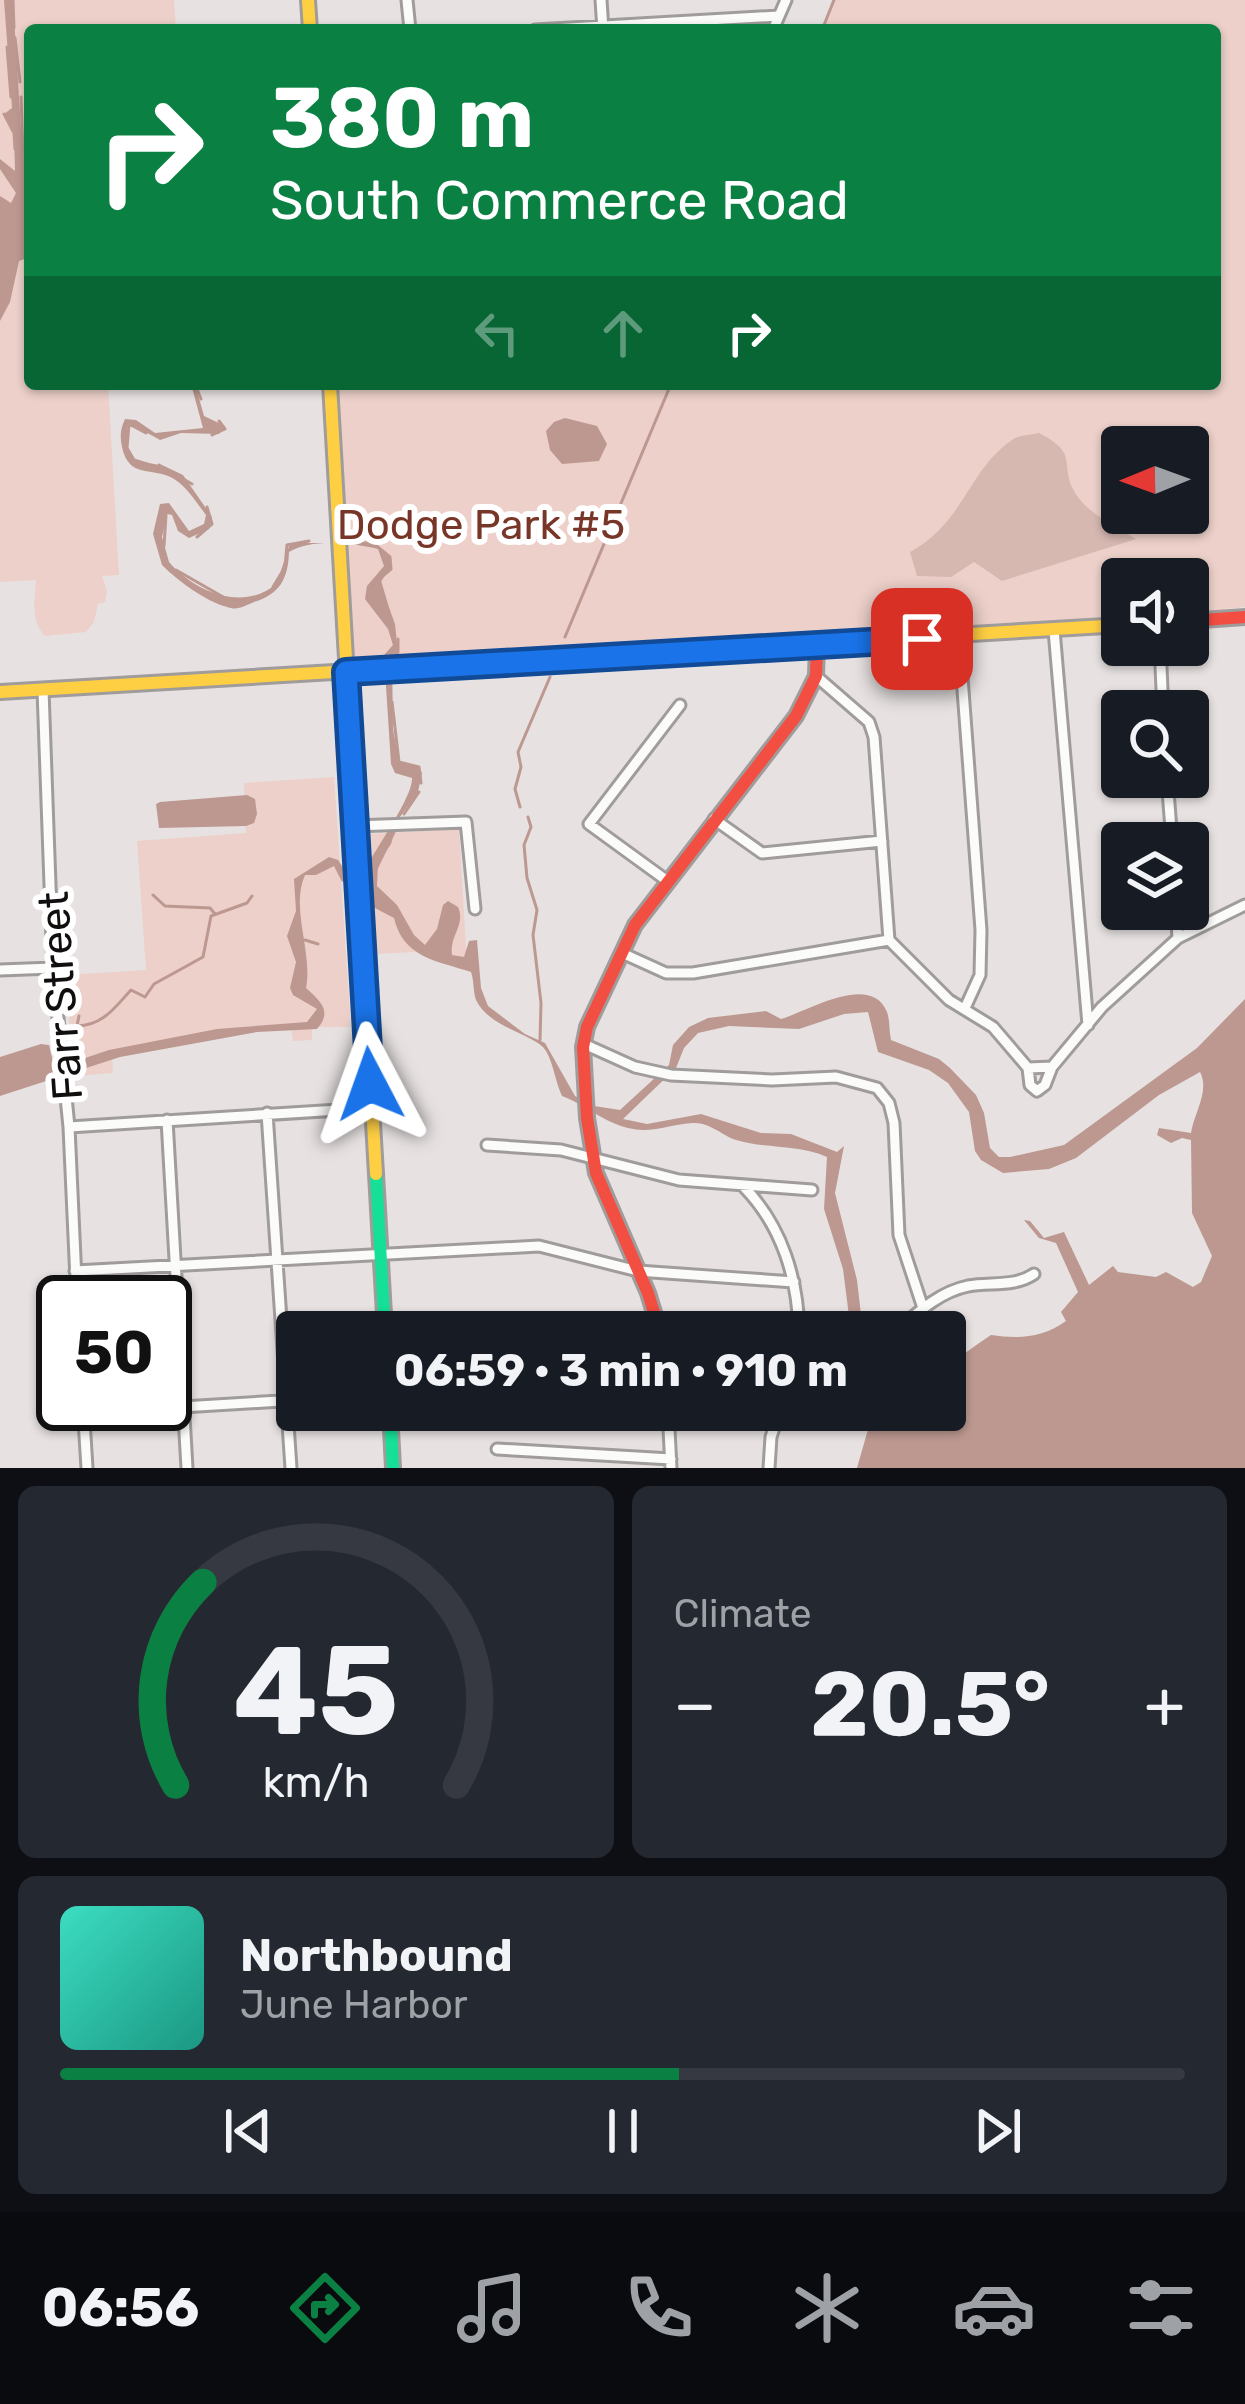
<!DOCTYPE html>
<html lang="en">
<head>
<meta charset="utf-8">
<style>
	body { margin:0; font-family:Rubik,sans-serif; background:#242831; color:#f1f3f6; height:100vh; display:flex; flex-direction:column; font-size:45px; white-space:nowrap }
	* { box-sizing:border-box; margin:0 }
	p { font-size:39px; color:#9ea1a6 }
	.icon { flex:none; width:66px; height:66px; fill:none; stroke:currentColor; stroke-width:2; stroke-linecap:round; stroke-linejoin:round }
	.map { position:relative; height:1468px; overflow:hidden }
	.sheet { display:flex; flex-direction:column; gap:18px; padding:18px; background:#0d0f14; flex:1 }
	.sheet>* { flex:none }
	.hud { position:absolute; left:24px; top:24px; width:1197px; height:366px; border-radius:12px; box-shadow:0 3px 9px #0004; background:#0b8043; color:#fff; overflow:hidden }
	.needle { width:78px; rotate:269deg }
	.tools { position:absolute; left:1101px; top:426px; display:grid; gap:24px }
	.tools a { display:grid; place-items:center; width:108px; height:108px; border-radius:12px; background:#171b24; box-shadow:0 3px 9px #0004; font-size:60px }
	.speed { position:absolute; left:36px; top:1275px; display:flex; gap:24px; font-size:60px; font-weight:700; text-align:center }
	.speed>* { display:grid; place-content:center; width:156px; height:156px; border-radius:50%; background:#171b24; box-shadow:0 3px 9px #0004; line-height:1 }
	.speed .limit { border:6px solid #111; border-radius:18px; background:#fff; color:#111 }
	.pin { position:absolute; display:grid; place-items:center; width:102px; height:102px; color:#fff; margin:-51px; border-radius:24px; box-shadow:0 6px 18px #0006 }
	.me { position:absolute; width:132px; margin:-66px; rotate:356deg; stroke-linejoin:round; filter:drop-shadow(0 0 9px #0008) }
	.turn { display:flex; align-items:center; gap:42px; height:252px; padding:0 48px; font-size:54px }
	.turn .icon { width:156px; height:156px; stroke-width:2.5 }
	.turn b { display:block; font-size:84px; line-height:102px }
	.lanes { display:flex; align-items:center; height:114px; padding:0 48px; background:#0003; justify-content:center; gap:60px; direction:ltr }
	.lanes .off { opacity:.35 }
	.big { font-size:90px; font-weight:700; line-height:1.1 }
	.sheet .card { flex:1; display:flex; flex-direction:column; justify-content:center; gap:18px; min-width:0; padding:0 42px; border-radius:18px; background:#242831 }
	.sheet .dial { align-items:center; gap:0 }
	.dial svg { height:312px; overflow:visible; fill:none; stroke:#363941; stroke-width:7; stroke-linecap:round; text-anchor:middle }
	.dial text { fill:#f1f3f6; stroke:none }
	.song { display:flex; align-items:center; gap:36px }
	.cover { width:144px; height:144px; border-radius:18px; background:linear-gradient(135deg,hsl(170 70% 55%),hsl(170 70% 35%)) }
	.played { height:12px; border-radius:6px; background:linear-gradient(90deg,#0b8043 55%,#363941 55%) }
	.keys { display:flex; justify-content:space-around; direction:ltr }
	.heat { display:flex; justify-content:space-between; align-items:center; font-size:66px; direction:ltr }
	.sheet .tiles { flex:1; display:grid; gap:18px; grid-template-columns:1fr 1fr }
	.card:last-child { grid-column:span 2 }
	.trip { position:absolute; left:276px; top:1311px; width:690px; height:120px; border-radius:12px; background:#171b24; box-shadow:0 3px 9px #0004; font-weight:700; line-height:120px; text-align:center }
	.dock { display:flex; height:192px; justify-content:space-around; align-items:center; background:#090b0e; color:#9ea1a6 }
	.dock .icon { width:84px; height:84px }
	.dock .on { color:#0b8043 }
	.dock b { font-size:54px; color:#f1f3f6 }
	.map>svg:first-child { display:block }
</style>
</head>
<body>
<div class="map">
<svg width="1245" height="1468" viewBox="0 0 1245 1468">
	<rect width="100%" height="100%" fill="#e7e2e1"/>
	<path fill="#ecd0c9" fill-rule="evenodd" d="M0,0h174l2,30h-146v354h78l11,191 -17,1 5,15 -2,11 -7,2 -4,18 -8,10 -41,4c-14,-14 -11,-37 -9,-56l-36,2z
		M833,0h412v607l-21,2 -1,8 -35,2v-40h-66v44l-775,48 -16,-287h884v-354h-394zM1122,447h66v66h-66z
		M334,777l17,250h-39v13l-19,1 -2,-13h-30l-149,26 1,19 -40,3 -7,-101 80,-5 -9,-129 109,-8 -2,-50z
		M459,829l8,135 -51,-12 -40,2 -7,-120z"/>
	<path fill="#d6b8b1" d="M1039,433c40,21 21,29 34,56 10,22 43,38 63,50l-134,42 -28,-19 -23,15 -34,-1 -7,-24c54,-29 58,-82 102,-112 7,-5 19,-5 27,-7z"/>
	<path fill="#bc9890" d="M4,0h9l9,146 8,38v73l-11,4 -9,41 -10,19v-125l11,7 5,-10 -16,-24v-10l15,12 -1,-36 -10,-21 8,-6z
		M191,384h4l9,32 21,10 -6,8 -38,-1 -21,7 -27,-15 -6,2v21l7,12 30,6 19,9 29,42 -3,12 -20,9 -11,-7 -6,-16 -5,-1 -5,23 7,25c26,30 75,51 108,21l13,-40h83l14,10 5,12 -12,18 15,41 3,28 -6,6 1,71 6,33 20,5 3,6 -4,19 -21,29 -6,23 -13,19 -1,23 20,19 17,30 11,10 12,-16 6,-24 5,-4 10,6c8,18 -9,29 -6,48l12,2 5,-16 8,-1 4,48 7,18 37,28 20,9 30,53 19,10 26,4 49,-45 4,-20 16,-18 19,-9 58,-7 15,8c27,-8 90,-47 106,-7 3,8 2,19 4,28l48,19 11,9 26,27 8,18 6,35 9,9h11l54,-12 133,-97 48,-49v469h-388l12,-42 17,-16h59v-42c15,-12 30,-22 46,-33 28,4 51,3 75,-14l-5,-9 17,-20 -22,-49 -17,-5 -15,-18 6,1 14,17 20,-6 25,53 24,-19 5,6 38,5 10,-5 27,15 8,-5 11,-26 -20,-43 -1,-73 -9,-2 -11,5 -14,-8 2,-7 32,5c3,-20 19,-42 9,-61l-41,23 -83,63 -27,11 -46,4 -22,-13 -6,-9 -6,-39 -21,-29 -19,-13 -51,-18 -10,-40 -24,2 -45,15 -70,-3 -31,7 -14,15 -8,20 -53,51 24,5 54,-10 60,19 30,1 46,18 7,-6 -9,47 22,87 6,52h-12l-8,-63 -19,-60 3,-52c-30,-13 -62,-8 -91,-17 -15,-5 -26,-18 -43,-17 -23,1 -41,11 -65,5 -25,-6 -42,-23 -66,-32 -7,-15 -8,-31 -16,-45 -10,-17 -56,-22 -70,-51 -3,-8 -2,-20 -5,-28 -33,-11 -68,-14 -77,-54l-23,-12 -5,-31 -17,1 -7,6 -8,-16 -18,9h-11c-15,33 8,77 1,113 14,13 27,23 11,41l-60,3 -137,25 -120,39v-39l41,-13 8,1 5,21 4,1 51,-17 108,-21 90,-7 10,-13 -24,-14 -3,-7 6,-26 -9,-26 9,-25 -2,-32 35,-22 9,3 6,9 21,1c10,-21 48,-73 47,-92l-17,-5 -4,-9 -7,-109 9,-10 -5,-16 -23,-30 2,-13 17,-20 -6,-17c-25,-6 -66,-11 -89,3 -1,27 -9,42 -35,50 -10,4 -16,9 -27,5 -22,-6 -49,-26 -65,-42l-9,-31 7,-30 9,-1 20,28 15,-7 2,-9c-10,-13 -18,-27 -32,-36 -21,-13 -45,1 -52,-32 -2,-11 -2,-17 3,-28l11,1 19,13 48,-5z
		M565,418l32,8 10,18 -8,17 -37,3 -12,-14 -4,-19 8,-9z
		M247,795l8,4 2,15 -3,9 -8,3 -87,2 -3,-24 4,-2z"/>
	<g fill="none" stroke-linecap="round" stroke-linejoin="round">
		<path stroke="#bc9890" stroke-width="3" d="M13,0l1,28
			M822,30l12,-30
			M15,38l5,44
			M7,47l4,50
			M21,97l2,56
			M4,114l10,19 1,16
			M25,163l5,21
			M195,384l6,15
			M146,433l-17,-9 -2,24 7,12 16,5
			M212,435l13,-6 -6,-8
			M159,465l33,19
			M197,537l15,-13 -5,-17
			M343,543h30l17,14 1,12 -12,10 10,34
			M164,546l2,-31
			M176,570l49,28 18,2
			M273,587l12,-20 2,-22 22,-4
			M565,637l106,-253
			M392,662l6,-10v-13
			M392,702l7,60 20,5 2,16
			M340,791l6,78
			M520,807l-5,-18 6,-22 -3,-15 32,-75
			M404,814l15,-22
			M528,817l3,10 -7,18 3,33 10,32 -4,25 8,68 -1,37
			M375,871l19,-39
			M153,895l12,11 45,2 5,6
			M305,940l13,4
			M79,1016l-2,10c27,-1 38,-19 54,-36l14,7 9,-13 49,-27 8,-41 36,-13 5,-7"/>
		<g stroke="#a09c9b" stroke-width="15">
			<path id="street" d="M407,0l3,30
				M601,0l2,30
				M535,30l244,-14
				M773,30l13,-30
				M1054,630l34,395
				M959,637l22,293 -1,45 -15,33
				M1160,645l3,66
				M816,676l53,46 5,15 15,203
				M43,690l10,278 16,159 8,175
				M1167,777l5,66
				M714,819l48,34 120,-12
				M354,826l112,-4 9,87
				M666,880l-77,-56 91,-119
				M1176,909l2,29
				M889,940l60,60 44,27 35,41 24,-1 50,-60 76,-69 67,-33
				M622,953l44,20h27l196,-33
				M0,970l53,-2
				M584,1044l51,23 36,8 101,5 64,-3 41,11 12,15 5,20 5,112 24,73
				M1028,1068l2,17 7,6 8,-6 7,-18
				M267,1113l24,355
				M167,1120l20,348
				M69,1127l302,-19
				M487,1145l74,5 118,30 133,10
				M744,1187c38,39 54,92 55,145
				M75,1271l464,-25 99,25 156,11
				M895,1332c22,-19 44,-40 73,-46 23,-4 47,1 66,-12
				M83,1404l4,64
				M668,1410l3,58
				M84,1413l213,-13
				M497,1449l174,10
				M769,1468l2,-31 9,-27"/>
		</g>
		<g stroke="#a09c9b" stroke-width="18">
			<path id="fast" d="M376,1174l9,158
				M390,1410l3,58"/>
		</g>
		<g stroke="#a09c9b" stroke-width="18">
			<path id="slow" d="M308,0l2,30
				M330,384l46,790
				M0,692l1122,-67"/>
		</g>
		<g stroke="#a09c9b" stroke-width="18">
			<path id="jam" d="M1188,621l57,-4
				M660,1332l-12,-39 -52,-120 -9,-55 -4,-71 4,-20 48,-102 161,-209 20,-40 1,-31"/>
		</g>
		<use href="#street" stroke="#fbfbfa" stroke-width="9"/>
		<use href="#fast" stroke="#16e098" stroke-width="12"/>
		<use href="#slow" stroke="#ffcf43" stroke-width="12"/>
		<use href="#jam" stroke="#f24e42" stroke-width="12"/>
	</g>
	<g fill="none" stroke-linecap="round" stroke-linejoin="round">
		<g stroke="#114b97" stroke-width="30">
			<path id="route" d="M370,1084l-24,-412 576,-33"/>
		</g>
		<use href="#route" stroke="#1a73e8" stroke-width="21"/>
	</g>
	<g text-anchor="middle" stroke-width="12" stroke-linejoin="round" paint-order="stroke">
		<g font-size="42" fill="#783628" stroke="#fff">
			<text x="481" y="539">Dodge Park #5</text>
		</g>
		<g font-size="42" fill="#110e0e" stroke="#fff">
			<text transform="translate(60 996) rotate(-94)" y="15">Farr Street</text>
		</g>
	</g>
</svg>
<div class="tools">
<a><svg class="needle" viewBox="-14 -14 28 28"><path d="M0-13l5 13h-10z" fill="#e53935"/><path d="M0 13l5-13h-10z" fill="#9ea1a6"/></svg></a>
<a><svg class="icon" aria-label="sound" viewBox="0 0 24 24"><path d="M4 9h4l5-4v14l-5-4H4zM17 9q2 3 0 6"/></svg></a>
<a><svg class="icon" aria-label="search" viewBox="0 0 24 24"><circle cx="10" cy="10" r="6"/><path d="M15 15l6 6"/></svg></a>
<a><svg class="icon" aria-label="layers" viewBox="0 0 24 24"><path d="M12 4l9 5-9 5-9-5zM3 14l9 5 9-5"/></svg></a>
</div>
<div class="speed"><div class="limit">50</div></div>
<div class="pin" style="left:922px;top:639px;background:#d93025"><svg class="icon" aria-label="arrive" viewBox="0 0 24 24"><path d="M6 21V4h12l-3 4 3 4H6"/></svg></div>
<svg class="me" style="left:370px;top:1084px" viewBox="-20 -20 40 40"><path d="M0-17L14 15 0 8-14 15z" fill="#1a73e8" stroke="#fff" stroke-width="4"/></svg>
<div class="trip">06:59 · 3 min · 910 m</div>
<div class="hud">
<div class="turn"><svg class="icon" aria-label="right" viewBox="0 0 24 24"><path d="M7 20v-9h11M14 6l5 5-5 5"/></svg><div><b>380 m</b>South Commerce Road</div></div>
<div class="lanes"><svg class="icon off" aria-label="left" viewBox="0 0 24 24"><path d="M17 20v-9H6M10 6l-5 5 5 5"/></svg><svg class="icon off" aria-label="ahead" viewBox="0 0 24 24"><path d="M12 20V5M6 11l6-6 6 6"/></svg><svg class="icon" aria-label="right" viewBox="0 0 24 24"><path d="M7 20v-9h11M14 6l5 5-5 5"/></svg></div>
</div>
</div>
<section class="sheet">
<div class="tiles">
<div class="card dial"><svg viewBox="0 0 100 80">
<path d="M14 69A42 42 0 1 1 86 69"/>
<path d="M14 69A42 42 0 0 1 21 17" stroke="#0b8043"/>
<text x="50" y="56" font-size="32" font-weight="700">45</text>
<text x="50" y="72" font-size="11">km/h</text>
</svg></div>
<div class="card"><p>Climate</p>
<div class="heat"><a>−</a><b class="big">20.5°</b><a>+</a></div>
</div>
<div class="card">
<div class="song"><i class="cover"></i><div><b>Northbound</b><p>June Harbor</p></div></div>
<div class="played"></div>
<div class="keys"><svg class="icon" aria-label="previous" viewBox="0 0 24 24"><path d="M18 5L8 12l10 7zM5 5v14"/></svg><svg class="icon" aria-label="pause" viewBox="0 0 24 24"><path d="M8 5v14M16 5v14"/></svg><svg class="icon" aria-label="next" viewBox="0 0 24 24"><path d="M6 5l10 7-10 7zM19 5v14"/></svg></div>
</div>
</div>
</section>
<nav class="dock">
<b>06:56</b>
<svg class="icon on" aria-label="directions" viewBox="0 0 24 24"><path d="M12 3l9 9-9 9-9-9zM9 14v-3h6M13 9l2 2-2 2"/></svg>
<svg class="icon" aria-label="music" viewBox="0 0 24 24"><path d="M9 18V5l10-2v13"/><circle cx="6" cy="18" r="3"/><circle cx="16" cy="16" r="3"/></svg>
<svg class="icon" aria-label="phone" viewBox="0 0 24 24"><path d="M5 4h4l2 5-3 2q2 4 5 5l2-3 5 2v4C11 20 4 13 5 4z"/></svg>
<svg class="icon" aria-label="climate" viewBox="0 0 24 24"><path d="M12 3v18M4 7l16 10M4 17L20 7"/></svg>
<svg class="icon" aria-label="car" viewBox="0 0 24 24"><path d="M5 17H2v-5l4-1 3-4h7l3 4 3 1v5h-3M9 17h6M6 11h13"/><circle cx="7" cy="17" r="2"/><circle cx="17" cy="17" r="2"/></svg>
<svg class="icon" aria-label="filters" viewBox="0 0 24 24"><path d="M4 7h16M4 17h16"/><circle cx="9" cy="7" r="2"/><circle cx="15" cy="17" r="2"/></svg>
</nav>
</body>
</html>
